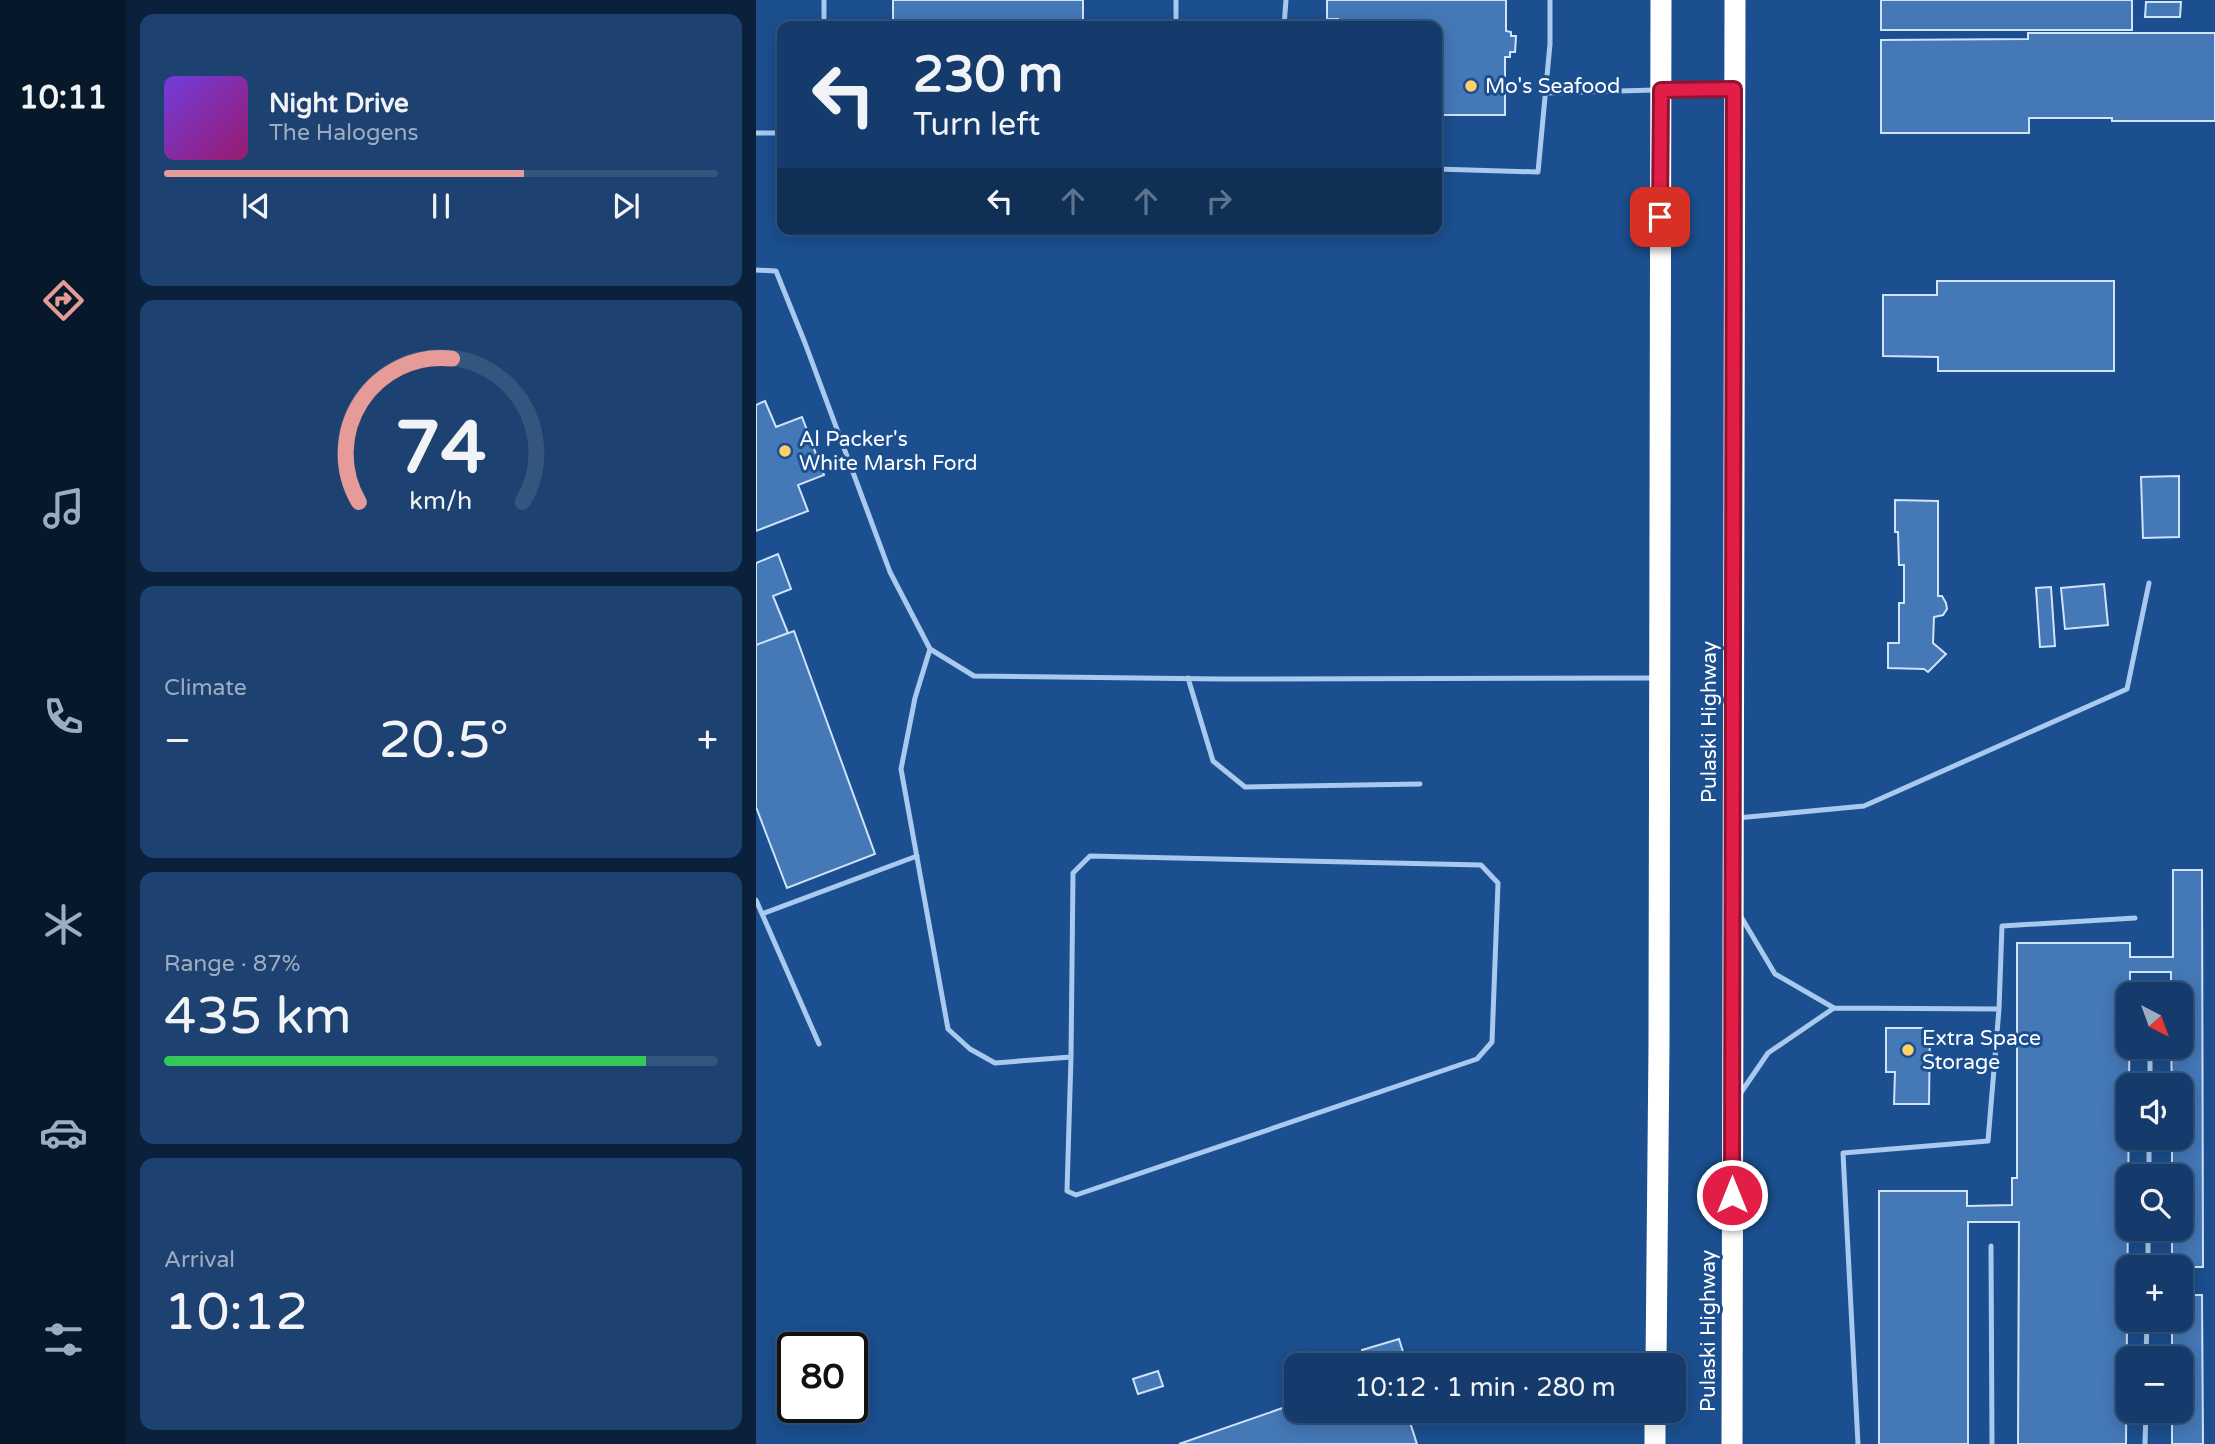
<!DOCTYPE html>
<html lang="en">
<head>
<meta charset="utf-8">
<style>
	body { margin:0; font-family:"Varela Round",sans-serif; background:#1d4271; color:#f1f3f6; height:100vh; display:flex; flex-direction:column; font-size:26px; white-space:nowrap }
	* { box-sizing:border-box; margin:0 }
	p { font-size:23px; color:#9dadc1 }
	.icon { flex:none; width:38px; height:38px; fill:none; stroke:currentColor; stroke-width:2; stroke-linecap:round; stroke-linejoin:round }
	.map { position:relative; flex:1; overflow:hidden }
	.details { display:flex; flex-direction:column; gap:14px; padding:14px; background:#0b203b; width:630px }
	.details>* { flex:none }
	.guide { position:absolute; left:21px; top:21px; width:665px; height:214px; border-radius:14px; box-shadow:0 4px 18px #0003,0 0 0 2px #33557e; background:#143b6b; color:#f1f3f6; overflow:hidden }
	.needle { width:46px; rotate:139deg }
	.tools { position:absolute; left:1360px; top:982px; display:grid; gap:14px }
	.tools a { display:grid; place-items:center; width:77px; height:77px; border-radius:14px; background:#143b6b; box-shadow:0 4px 18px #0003,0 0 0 2px #33557e; font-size:35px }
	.speed { position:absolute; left:21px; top:1332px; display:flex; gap:14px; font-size:35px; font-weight:700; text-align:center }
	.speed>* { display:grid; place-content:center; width:91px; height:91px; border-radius:50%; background:#143b6b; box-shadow:0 4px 18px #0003,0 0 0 2px #33557e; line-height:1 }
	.speed .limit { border:4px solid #111; border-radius:10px; background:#fff; color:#111 }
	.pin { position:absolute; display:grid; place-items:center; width:60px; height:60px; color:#fff; margin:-30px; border-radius:14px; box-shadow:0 4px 10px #0006 }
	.me { position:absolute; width:77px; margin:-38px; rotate:0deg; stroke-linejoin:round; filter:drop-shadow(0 0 5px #0008) }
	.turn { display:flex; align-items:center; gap:24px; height:147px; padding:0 21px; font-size:32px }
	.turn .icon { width:91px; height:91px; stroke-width:2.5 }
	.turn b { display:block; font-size:49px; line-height:60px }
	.lanes { display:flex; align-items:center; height:66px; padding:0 21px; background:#0003; justify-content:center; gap:35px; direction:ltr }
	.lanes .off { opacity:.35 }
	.big { font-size:52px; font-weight:600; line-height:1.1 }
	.details .widget { flex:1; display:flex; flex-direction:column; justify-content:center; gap:10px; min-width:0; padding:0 24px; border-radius:14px; background:#1d4271 }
	.details .dial { align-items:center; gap:0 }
	.dial svg { height:182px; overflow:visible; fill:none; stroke:#33557e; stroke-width:7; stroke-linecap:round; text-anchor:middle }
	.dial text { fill:#f1f3f6; stroke:none }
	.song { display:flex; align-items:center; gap:21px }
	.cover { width:84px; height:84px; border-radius:10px; background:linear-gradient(135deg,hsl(260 70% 55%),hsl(320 70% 35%)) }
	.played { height:7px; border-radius:4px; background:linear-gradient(90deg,#e69b98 65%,#33557e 65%) }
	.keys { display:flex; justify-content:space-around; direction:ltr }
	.heat { display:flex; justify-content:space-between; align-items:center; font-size:38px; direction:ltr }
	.charge { height:10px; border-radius:5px; background:linear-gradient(90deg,#34c759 87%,#33557e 0) }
	.trip { position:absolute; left:528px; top:1353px; width:402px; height:70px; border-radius:14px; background:#143b6b; box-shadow:0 4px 18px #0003,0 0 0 2px #33557e; font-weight:600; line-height:70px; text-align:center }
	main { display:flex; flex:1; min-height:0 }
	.tabs { display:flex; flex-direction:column; width:126px; justify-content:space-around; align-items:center; background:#08182b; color:#9dadc1 }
	.tabs .icon { width:49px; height:49px }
	.tabs .selected { color:#e69b98 }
	.tabs b { font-size:32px; color:#f1f3f6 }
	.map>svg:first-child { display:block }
</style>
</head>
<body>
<main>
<nav class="tabs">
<b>10:11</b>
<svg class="icon selected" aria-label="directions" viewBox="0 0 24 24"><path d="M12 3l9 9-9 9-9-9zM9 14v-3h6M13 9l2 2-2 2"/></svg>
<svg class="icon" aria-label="music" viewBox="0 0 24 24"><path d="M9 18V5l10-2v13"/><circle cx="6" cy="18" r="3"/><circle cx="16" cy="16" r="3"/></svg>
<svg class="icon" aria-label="phone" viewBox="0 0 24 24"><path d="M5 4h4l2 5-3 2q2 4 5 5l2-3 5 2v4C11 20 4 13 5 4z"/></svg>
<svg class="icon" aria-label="climate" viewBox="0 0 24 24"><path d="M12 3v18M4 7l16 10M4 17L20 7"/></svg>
<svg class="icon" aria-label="car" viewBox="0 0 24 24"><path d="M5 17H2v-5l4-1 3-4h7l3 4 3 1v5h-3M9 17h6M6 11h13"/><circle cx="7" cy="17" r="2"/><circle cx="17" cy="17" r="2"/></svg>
<svg class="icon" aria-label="filters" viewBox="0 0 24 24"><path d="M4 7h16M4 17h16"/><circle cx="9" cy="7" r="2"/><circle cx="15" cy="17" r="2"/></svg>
</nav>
<section class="details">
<div class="widget">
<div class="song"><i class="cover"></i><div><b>Night Drive</b><p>The Halogens</p></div></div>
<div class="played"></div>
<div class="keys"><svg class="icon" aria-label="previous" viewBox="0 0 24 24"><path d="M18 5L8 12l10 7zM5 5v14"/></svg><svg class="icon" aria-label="pause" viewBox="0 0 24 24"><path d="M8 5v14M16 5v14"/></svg><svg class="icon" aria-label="next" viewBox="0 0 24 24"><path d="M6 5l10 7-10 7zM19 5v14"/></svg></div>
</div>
<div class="widget dial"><svg viewBox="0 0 100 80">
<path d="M14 69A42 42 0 1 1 86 69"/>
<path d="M14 69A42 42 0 0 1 55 6" stroke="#e69b98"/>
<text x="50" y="56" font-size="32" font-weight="700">74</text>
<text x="50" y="72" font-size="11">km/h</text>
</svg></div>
<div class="widget"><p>Climate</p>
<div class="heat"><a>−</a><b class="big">20.5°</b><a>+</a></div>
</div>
<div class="widget"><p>Range · 87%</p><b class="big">435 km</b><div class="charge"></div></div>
<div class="widget"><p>Arrival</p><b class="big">10:12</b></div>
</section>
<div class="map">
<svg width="1459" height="1444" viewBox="0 0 1459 1444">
	<rect width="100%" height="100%" fill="#1b4f8f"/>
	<path fill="#4478b7" stroke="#cfe3fa" stroke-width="2" d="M137,0h190v26h-190z
		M571,0h179v31l5,1v4h5l-1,16h-5v5h-5v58h-66l1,9h-3v-98h-99v-7h-11z
		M1125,0h251v30h-251z
		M1390,2h35l-1,15h-35z
		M1272,33h187v88h-103v-3h-83v15h-148v-93l147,-1z
		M1181,281h177v90h-176v-14l-55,-1v-61h54z
		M9,401l11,26 26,-10 22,58 -26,10 10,26 -52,20v-126z
		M1423,476v61l-36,1 -2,-61z
		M1139,500l43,1v95h4l4,7 1,6 -4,6 -9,2 -1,26 13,11 -18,18 -4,-3 -36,-1v-25h11v-40h5v-38h-5l-1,-33h-3z
		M22,554l13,35 -18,7 15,37 -32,12v-82z
		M1348,584l4,41 -43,4 -4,-41z
		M1295,587l4,59 -15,1 -4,-59z
		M38,631l81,223 -88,34 -31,-81v-162z
		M1417,870h29l1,397h-31v-39h8v-52h-8v-38h8v-53h-8l-1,-39h9v-52h-9v-22h-41l-4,472h-108l1,-222h-51v222h-89v-253h88v15l45,-1v-27h5v-235h113v14h43z
		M1130,1028h44l-1,76h-35l1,-32h-9z
		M1424,1295h22l1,149h-31v-34h8v-52h-8v-38h8z
		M643,1339l5,16 -31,10h-7l-4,-15z
		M402,1371l5,15 -25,8 -5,-15z
		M541,1403v7h109l11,34h-238z"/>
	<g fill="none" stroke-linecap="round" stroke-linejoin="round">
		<path stroke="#a9c9ee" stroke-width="5" d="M68,0v26
			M420,0v26
			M528,26l2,-26
			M909,90l63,-1
			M790,93l109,-3
			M0,133h26
			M681,169l101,3 12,-128v-44
			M0,270l20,1 29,72 85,229 40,77 44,27 246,3 436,-1
			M174,649l-15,49 -14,71 47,260 22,20 25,14 76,-6 2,-184 17,-17 391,9 17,18 -6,159 -15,17 -401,136 -9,-4 4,-134
			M432,678l25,83 32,26 175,-3
			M981,818l127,-12 263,-117 22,-106
			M0,900l63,144
			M6,914l155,-58
			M984,915l35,59 59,34 165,1 3,-83 133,-8
			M1394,1085v-39
			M984,1094l28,-41 66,-45
			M1393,1176v-38
			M1235,1246l1,198
			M1392,1267v-39
			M1390,1358l1,-38
			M1102,1444l-15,-291 145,-12 11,-132
			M1389,1444l1,-34"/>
		<path stroke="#fff" stroke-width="21" d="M900,1365l3,-320 2,-1045
			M899,1444v-34
			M976,1444l3,-1444"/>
	</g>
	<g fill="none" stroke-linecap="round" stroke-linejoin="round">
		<g stroke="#92132f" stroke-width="18">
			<path id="route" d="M904,217l1,-127 73,-1 -2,1106"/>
		</g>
		<use href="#route" stroke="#e11d48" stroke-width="12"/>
	</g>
	<g fill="#ffd166" stroke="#1b4f8f" stroke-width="2.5">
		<circle cx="715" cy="86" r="7"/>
		<circle cx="29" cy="451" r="7"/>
		<circle cx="1152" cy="1050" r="7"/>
	</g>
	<g text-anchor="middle" stroke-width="6" stroke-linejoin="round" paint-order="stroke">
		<g font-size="21" fill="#fff" stroke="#1b4f8f" text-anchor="start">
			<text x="729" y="93">Mo's Seafood</text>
			<text x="43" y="446">Al Packer's<tspan x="43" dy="24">White Marsh Ford</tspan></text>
			<text x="1166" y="1045">Extra Space<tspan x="1166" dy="24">Storage</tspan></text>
		</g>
		<g font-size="21" fill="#fff" stroke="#1b4f8f">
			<text transform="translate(953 722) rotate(-90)" y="7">Pulaski Highway</text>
			<text transform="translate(952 1331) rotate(-90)" y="7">Pulaski Highway</text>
		</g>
	</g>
</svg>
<div class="tools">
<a><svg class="needle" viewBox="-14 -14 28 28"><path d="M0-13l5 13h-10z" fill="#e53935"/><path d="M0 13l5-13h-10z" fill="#9dadc1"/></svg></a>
<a><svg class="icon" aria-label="sound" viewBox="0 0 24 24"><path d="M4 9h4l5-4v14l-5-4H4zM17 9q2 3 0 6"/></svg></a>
<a><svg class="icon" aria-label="search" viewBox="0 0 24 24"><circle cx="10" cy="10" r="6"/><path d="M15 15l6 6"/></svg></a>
<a>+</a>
<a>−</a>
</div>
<div class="speed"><div class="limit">80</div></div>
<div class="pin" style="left:904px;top:217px;background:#d93025"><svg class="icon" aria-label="arrive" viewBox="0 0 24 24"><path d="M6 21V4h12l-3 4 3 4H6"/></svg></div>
<svg class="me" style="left:976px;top:1195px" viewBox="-20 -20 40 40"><circle r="17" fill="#e11d48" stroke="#fff" stroke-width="3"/><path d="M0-11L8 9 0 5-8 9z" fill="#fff"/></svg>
<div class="trip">10:12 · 1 min · 280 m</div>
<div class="guide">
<div class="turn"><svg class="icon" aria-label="left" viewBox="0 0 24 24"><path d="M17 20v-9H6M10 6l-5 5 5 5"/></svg><div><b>230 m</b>Turn left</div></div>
<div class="lanes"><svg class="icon" aria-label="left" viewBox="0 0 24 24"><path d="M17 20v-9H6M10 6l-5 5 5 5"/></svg><svg class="icon off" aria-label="ahead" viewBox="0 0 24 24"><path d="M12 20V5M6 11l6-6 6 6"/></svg><svg class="icon off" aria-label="ahead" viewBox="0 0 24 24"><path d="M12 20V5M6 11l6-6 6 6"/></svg><svg class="icon off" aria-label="right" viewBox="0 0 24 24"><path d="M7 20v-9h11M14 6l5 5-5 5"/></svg></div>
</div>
</div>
</main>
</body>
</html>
